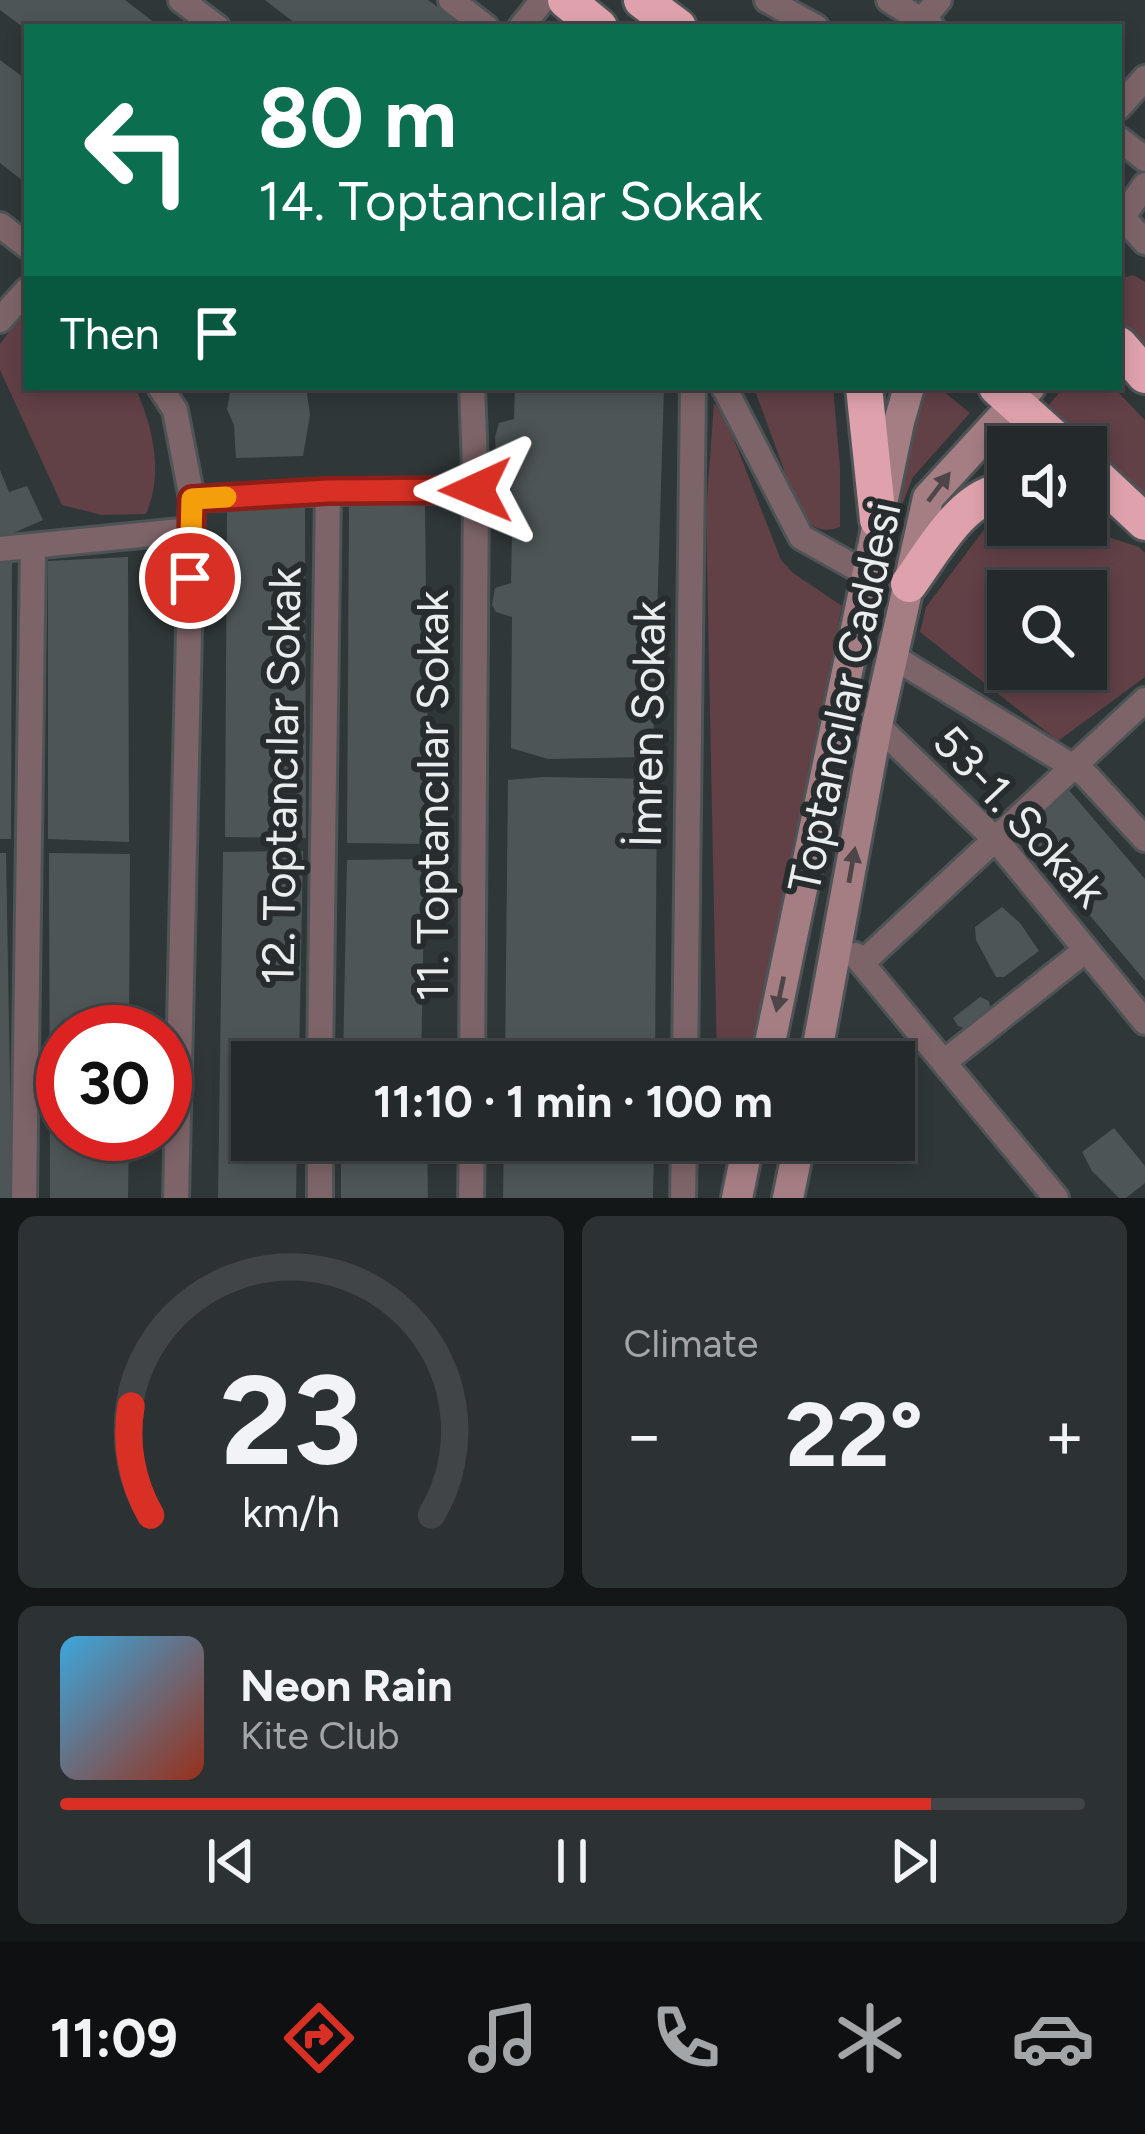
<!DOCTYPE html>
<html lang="en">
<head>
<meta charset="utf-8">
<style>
	body { margin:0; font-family:Figtree,sans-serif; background:#2c3133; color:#f1f3f6; height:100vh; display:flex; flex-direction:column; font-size:45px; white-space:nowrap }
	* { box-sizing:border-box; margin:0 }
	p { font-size:39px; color:#a3a6a9 }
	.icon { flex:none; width:66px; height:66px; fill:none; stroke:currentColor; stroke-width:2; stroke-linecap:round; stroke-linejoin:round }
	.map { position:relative; height:1198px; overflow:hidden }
	.details { display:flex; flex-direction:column; gap:18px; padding:18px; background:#141718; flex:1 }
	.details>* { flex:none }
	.top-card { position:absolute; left:24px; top:24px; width:1098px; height:366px; border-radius:0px; box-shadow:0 6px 18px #0003,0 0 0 3px #414547; background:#0b6e4f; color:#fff; overflow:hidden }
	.controls { position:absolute; left:987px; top:426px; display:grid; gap:24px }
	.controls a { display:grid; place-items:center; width:120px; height:120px; border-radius:0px; background:#24292b; box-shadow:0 6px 18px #0003,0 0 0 3px #414547; font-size:60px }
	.speed { position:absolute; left:36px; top:1005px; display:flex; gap:24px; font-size:60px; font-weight:700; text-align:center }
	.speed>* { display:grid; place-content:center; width:156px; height:156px; border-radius:50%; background:#24292b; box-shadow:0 6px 18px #0003,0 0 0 3px #414547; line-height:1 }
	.speed .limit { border:18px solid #d22; background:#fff; color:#111 }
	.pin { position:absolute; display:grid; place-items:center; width:102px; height:102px; color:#fff; margin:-51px; border:6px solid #fff; border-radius:50%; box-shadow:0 3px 12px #0007 }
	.me { position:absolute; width:132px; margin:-66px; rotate:269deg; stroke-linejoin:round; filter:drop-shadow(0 0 9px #0008) }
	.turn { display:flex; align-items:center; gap:42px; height:252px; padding:0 36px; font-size:54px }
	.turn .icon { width:156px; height:156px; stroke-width:2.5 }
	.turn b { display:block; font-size:84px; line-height:102px }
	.then { display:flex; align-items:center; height:114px; padding:0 36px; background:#0003; gap:24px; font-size:45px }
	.big { font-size:90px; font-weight:700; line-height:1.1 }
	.details .card { flex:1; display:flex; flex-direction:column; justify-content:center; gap:18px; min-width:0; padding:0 42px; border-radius:18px; background:#2c3133 }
	.details .dial { align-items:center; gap:0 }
	.dial svg { height:312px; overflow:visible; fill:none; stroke:#414547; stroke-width:7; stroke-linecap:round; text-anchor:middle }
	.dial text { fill:#f1f3f6; stroke:none }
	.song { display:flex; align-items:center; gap:36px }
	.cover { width:144px; height:144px; border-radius:18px; background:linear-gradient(135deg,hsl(200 70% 55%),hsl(10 70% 35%)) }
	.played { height:12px; border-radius:6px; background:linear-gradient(90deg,#d93025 85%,#414547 85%) }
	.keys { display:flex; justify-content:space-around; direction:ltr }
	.heat { display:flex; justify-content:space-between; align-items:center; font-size:66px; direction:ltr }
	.details .tiles { flex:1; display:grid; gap:18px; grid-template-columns:1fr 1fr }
	.card:last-child { grid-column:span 2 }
	.trip { position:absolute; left:231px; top:1041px; width:684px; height:120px; border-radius:0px; background:#24292b; box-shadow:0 6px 18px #0003,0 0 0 3px #414547; font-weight:700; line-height:120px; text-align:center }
	.menu { display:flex; height:192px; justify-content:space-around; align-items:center; background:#0e1011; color:#a3a6a9 }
	.menu .icon { width:84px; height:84px }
	.menu .on { color:#d93025 }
	.menu b { font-size:54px; color:#f1f3f6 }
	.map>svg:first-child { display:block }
</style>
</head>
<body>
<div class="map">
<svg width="1145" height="1198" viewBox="0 0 1145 1198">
	<rect width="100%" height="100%" fill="#303739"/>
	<path fill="#614046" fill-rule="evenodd" d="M1133,275l12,7v88l-26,-29v-62z
		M27,308v79h108c18,40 29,85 11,127l-44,1 -40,-10 -62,-135v-26z
		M757,387h76l7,80v60c-33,13 -46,-23 -61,-46l5,-11 -28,-77z
		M917,387h21l32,26 -57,64 -28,71z
		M1064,387h49l32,33v87l-59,-53v-7h-8l-37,-33z
		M714,403l10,11 57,146 12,13 49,33 -88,456h-37l-11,-550z
		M995,515l13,1v9h63l68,22 6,6v124l-87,64 -138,-109 6,-25zM1008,591h78v78h-78z"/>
	<path fill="#4e5557" d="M0,0h125l35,27 -133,3 -27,-20z
		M265,0h163l37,27h-165z
		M0,60l27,20v104l-27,-21z
		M231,387h75l4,28 -7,41 -67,2 -2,-33 -7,-16z
		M515,387h149l-11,363 -10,7 -95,2 -37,-11 1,-131 -16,-5 -4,-7 3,-17 16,-5 1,-50 -12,-4 -5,-14 3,-9 13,-4v-26l-14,-7 -2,-32 4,-14 15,-4z
		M0,470l9,22 18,-6 16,34 -43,19z
		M305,504l1,334 -81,-1 2,-329z
		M349,505l76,1 4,338 -82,-1z
		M128,557l1,285 -81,-3v-278z
		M12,559l-1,280h-11v-278z
		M543,777l114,2 -2,283h-150l3,-282z
		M1068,789l77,90v102l-126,-150z
		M303,851l-4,211h-47v78h45l-1,58h-78l5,-346z
		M0,853h6l6,345h-12z
		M49,853l81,1 -1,178h-66v102h66l-1,64h-78z
		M425,859l-4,203h-78l4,-202z
		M1002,907l18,16 19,28 -35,26h-8l-20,-37 -1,-13z
		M980,997l9,4 1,7 -18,16 -8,4 -6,-2 -5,-8z
		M1114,1128l31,38v17l-19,15h-7l-27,-27 -10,-19z
		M341,1140h86l1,58h-87z
		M504,1140h150l-1,58h-150z"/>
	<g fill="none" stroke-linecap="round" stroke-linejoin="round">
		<g stroke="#4e5456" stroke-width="30">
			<path id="street" d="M181,0l36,27
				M451,0l35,27
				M767,0l49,27
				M889,0l43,27
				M921,21l18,-21
				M521,27l22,-27
				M1119,107l26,-29
				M1119,139l26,20
				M1119,213l26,29
				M1119,222l26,-37
				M0,225l27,21
				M0,320l27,-30
				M160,387l15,23 17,89 -16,699
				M472,387l4,103 -4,572
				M724,387l77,150 66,37
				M192,499l136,-7 148,-2
				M0,549l191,-19
				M892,656l193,118 60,65
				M877,725l120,116 148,181
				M855,955l201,243
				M862,963l283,-263
				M320,1062l8,-570
				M685,1062l8,-675
				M944,1062l142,-112
				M24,1198l9,-652
				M320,1198v-58
				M471,1198l1,-58
				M683,1198l1,-58"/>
		</g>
		<g stroke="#4e5456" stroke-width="36">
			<path id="secondary" d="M766,1062l133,-640 10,-35
				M815,1062l62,-337 51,-227 102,-111
				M737,1198l12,-58
				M788,1198l12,-58"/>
		</g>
		<g stroke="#4e5456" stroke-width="42">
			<path id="highway" d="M566,0l33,27
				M642,0l36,27
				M1119,345l26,30
				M864,387l14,133
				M997,387l67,60
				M1086,467l59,55
				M909,584c25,-34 53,-89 99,-94"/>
		</g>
		<use href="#street" stroke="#7d6468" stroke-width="24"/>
		<use href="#secondary" stroke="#a57e84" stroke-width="30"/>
		<use href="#highway" stroke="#dfa2ad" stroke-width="36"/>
	</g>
	<defs><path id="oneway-solid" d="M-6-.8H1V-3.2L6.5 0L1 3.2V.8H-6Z" transform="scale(3)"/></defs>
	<g fill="#4d4548">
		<use href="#oneway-solid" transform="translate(939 487) rotate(-53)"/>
		<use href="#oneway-solid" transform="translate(852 865) rotate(-80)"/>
		<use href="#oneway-solid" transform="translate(780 994) rotate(102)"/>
	</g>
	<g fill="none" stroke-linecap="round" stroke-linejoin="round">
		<g stroke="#8d1f18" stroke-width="30">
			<path id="route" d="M190,578l2,-79 136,-8 148,-1"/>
		</g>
		<use href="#route" stroke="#d93025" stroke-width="21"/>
		<path stroke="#f59e0b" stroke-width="21" d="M191,538l1,-39 34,-2"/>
	</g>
	<g text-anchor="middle" stroke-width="12" stroke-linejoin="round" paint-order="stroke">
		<g font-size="45" fill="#e9edee" stroke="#272d2f">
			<text transform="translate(844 697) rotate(-78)" y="16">Toptancılar Caddesi</text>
			<text transform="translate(647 724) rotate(-89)" y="16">İmren Sokak</text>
			<text transform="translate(281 776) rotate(-89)" y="16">12. Toptancılar Sokak</text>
			<text transform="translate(432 796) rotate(-90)" y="16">11. Toptancılar Sokak</text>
			<text transform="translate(1020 816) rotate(47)" y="16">53-1. Sokak</text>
		</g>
	</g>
</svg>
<div class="controls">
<a><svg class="icon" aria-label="sound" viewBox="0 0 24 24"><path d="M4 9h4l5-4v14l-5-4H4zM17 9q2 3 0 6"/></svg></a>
<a><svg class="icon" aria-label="search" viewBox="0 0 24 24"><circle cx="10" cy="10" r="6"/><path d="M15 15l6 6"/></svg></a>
</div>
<div class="speed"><div class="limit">30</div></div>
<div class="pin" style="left:190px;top:578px;background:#d93025"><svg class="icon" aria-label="arrive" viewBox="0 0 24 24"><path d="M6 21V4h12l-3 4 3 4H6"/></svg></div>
<svg class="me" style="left:476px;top:490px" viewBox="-20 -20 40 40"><path d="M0-17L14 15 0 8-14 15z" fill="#d93025" stroke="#fff" stroke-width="4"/></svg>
<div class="trip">11:10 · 1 min · 100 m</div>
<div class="top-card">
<div class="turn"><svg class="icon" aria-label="left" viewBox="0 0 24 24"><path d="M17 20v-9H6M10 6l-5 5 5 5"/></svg><div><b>80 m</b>14. Toptancılar Sokak</div></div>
<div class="then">Then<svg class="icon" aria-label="arrive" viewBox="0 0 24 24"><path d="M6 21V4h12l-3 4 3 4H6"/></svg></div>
</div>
</div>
<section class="details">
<div class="tiles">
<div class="card dial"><svg viewBox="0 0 100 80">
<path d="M14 69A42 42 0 1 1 86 69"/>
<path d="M14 69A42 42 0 0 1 9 41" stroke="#d93025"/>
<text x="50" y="56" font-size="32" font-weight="700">23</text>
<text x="50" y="72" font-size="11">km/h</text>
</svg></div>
<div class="card"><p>Climate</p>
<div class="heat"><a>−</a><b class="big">22°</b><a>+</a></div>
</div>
<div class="card">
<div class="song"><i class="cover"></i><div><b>Neon Rain</b><p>Kite Club</p></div></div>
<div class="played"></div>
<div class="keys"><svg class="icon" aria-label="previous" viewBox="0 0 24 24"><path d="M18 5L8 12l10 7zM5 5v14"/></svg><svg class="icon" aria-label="pause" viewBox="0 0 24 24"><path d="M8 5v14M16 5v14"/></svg><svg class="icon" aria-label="next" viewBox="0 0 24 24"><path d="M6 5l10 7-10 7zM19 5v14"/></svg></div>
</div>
</div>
</section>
<nav class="menu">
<b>11:09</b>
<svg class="icon on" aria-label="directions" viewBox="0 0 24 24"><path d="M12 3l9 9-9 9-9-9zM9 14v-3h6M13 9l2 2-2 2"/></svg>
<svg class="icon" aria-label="music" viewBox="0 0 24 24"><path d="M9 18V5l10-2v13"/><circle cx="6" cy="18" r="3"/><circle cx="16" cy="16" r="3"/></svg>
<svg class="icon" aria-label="phone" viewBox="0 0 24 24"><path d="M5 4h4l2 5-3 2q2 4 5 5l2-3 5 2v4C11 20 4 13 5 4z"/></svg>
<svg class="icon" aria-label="climate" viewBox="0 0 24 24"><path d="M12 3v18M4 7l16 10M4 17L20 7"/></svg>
<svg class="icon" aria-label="car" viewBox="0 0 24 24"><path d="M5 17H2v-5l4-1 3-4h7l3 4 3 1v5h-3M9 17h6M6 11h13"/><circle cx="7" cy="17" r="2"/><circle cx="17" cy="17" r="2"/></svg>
</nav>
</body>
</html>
